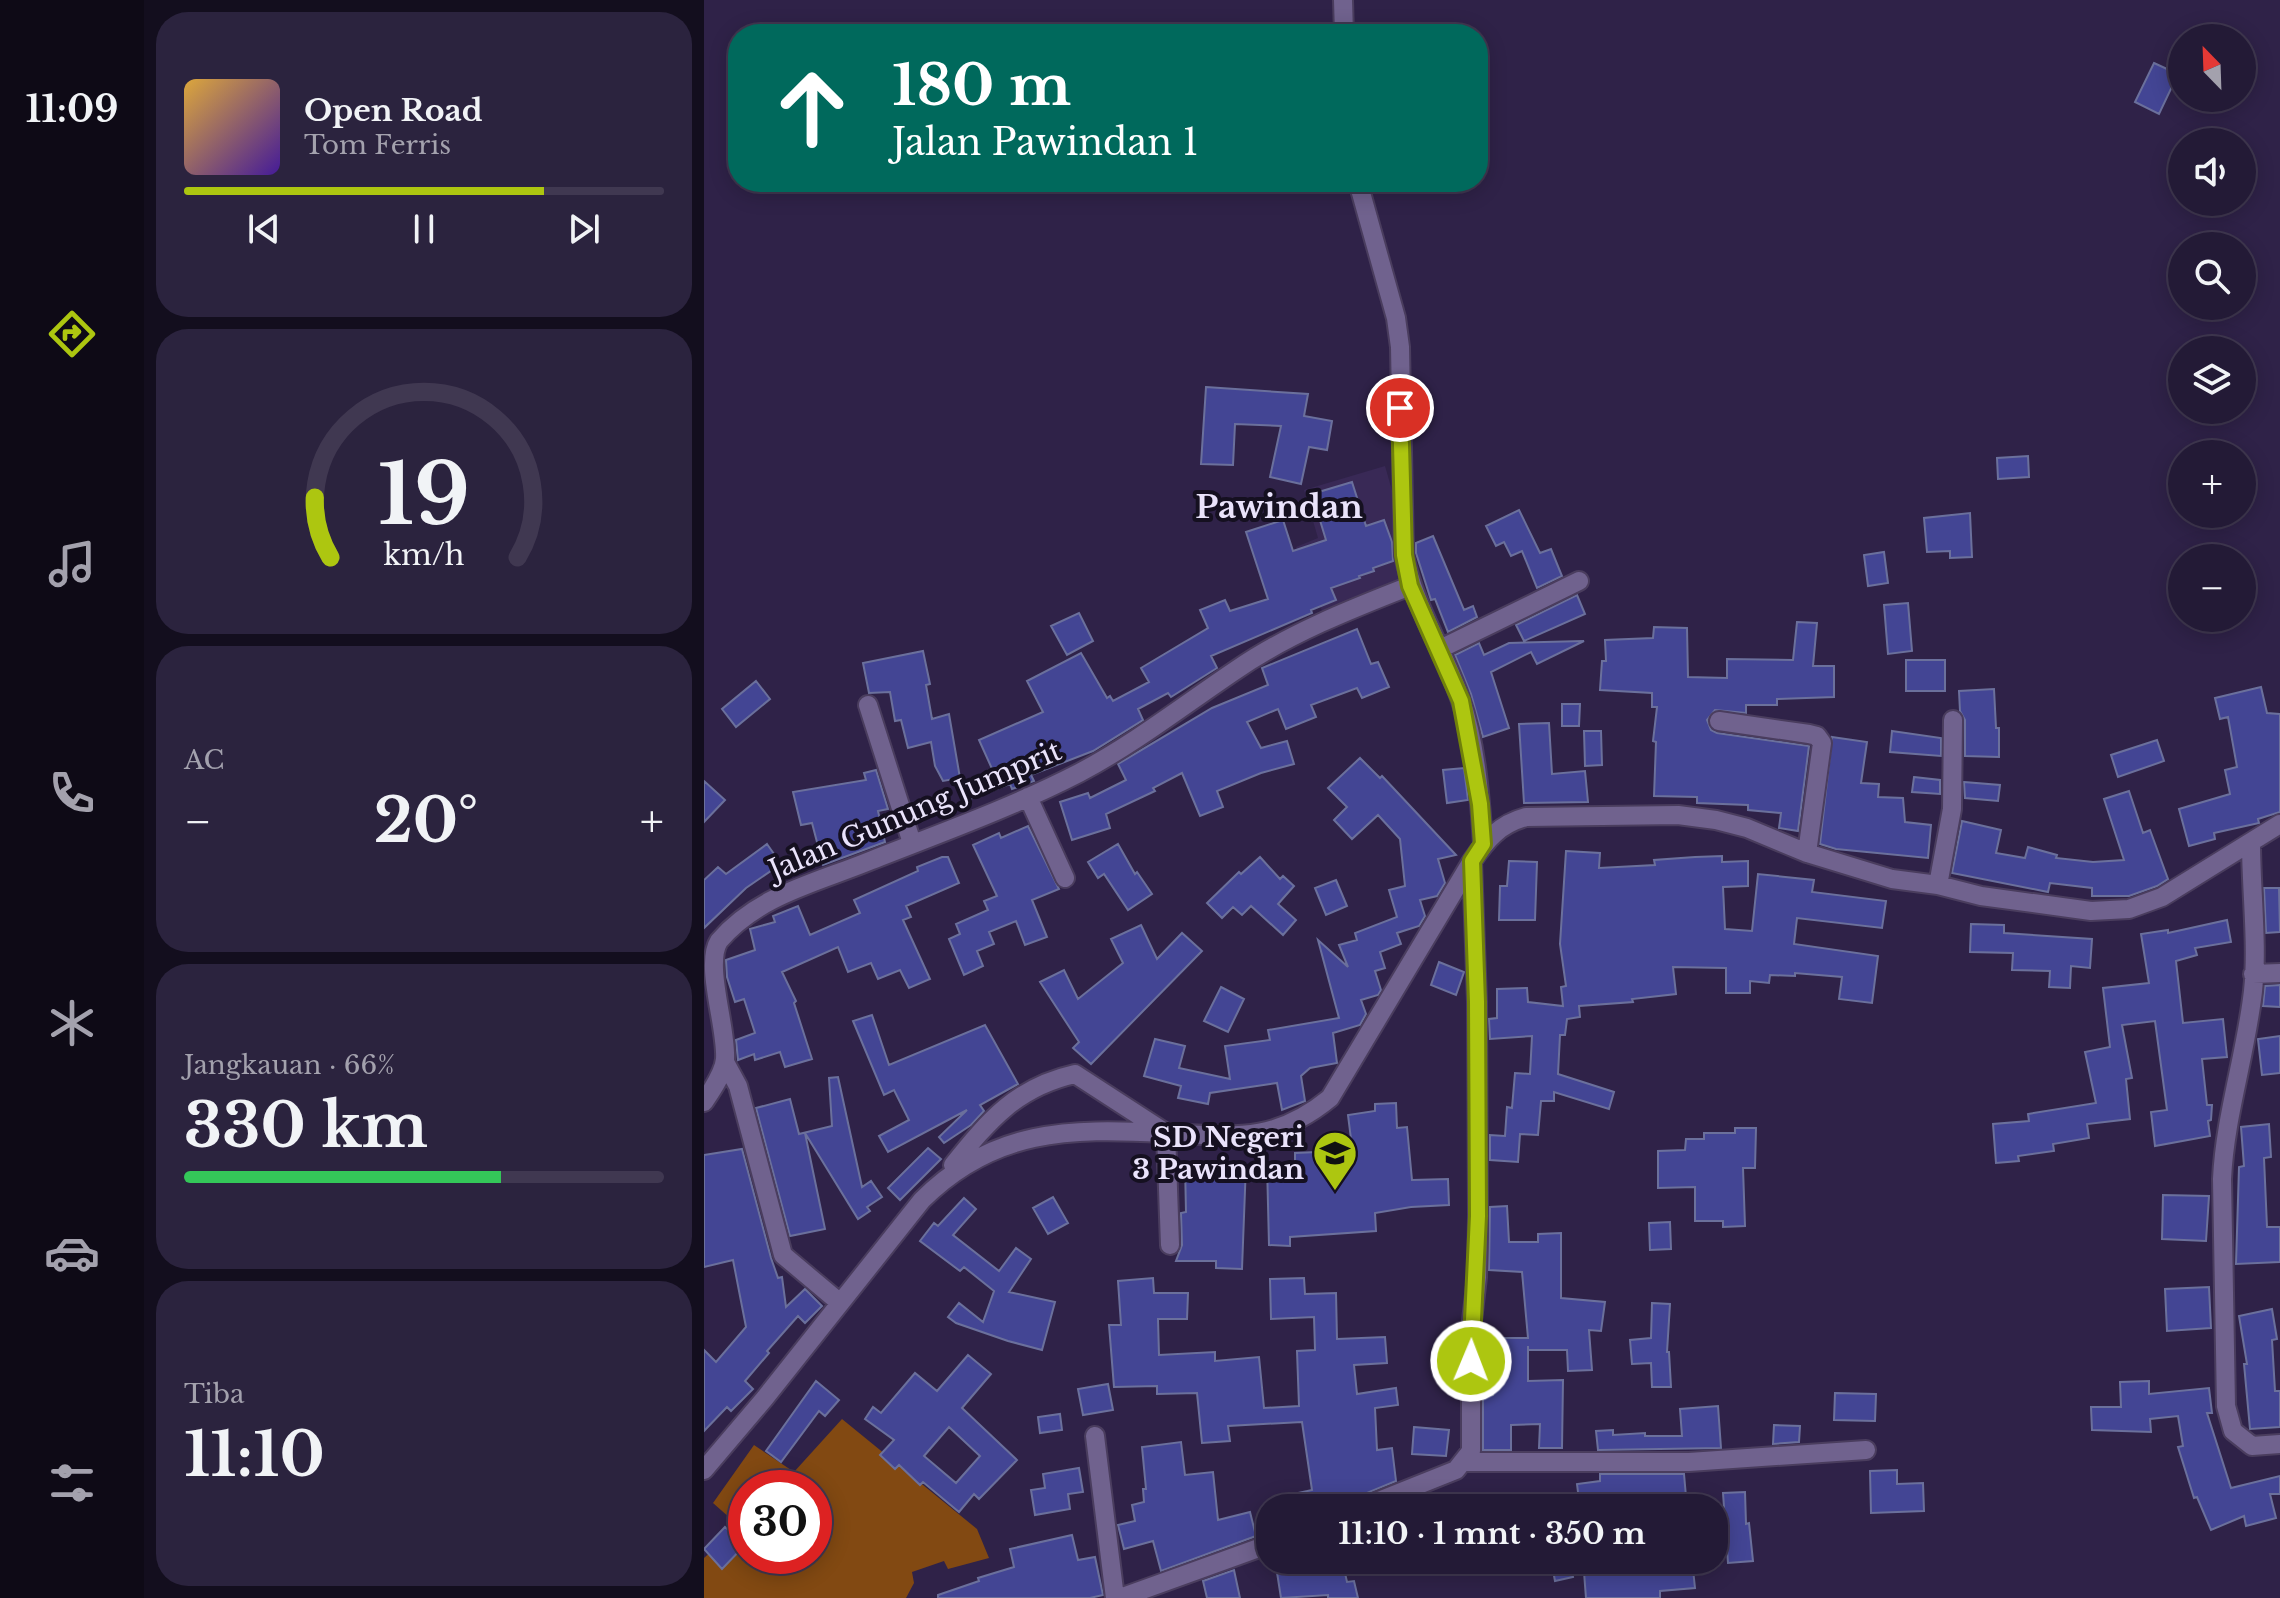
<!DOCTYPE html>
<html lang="id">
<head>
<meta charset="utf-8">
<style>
	body { margin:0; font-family:"Libre Baskerville",serif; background:#2b233e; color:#f1f3f6; height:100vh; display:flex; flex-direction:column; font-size:30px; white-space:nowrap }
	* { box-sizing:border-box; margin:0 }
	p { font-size:26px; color:#a3a1ad }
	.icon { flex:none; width:44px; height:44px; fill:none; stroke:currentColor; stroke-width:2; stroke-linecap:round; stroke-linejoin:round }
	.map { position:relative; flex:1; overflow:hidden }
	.panel { display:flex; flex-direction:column; gap:12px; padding:12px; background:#130e1e; width:560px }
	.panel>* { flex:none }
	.hud { position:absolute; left:24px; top:24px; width:760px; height:168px; border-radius:32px; box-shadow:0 4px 20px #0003,0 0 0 2px #403851; background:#00695c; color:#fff; overflow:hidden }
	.needle { width:52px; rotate:337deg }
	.tools { position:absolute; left:1464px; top:24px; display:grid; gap:16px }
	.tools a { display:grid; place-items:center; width:88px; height:88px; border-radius:50%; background:#231a36; box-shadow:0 4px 20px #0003,0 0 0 2px #403851; font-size:40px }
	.speed { position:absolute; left:24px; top:1470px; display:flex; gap:16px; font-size:40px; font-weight:700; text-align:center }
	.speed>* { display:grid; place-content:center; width:104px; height:104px; border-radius:50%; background:#231a36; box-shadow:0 4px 20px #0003,0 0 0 2px #403851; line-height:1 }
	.speed .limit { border:12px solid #d22; background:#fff; color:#111 }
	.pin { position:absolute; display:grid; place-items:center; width:68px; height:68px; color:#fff; margin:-34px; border:4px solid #fff; border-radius:50%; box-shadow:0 2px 8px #0007 }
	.me { position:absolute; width:88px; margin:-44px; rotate:1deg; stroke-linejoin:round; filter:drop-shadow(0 0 6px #0008) }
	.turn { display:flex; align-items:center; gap:28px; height:168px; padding:0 32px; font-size:36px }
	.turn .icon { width:104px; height:104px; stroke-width:2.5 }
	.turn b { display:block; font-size:56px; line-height:68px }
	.big { font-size:60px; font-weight:700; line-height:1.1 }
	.panel .tile { flex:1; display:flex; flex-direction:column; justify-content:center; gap:12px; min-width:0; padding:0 28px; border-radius:32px; background:#2b233e }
	.panel .dial { align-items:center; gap:0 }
	.dial svg { height:208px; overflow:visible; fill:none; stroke:#403851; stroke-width:7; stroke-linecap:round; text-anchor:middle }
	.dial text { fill:#f1f3f6; stroke:none }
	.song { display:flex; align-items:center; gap:24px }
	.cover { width:96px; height:96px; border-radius:12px; background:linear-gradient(135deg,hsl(40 70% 55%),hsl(260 70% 35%)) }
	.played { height:8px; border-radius:4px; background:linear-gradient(90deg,#adc610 75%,#403851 75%) }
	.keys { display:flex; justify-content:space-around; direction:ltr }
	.heat { display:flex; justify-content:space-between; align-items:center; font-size:44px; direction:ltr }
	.charge { height:12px; border-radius:6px; background:linear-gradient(90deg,#34c759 66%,#403851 0) }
	.trip { position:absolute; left:552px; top:1494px; width:472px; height:80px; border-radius:32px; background:#231a36; box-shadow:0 4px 20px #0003,0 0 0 2px #403851; font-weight:700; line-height:80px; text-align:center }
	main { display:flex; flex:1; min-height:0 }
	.menu { display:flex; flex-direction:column; width:144px; justify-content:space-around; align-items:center; background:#0e0a16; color:#a3a1ad }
	.menu .icon { width:56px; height:56px }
	.menu .on { color:#adc610 }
	.menu b { font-size:36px; color:#f1f3f6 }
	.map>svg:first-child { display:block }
</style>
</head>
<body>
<main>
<nav class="menu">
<b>11:09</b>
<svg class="icon on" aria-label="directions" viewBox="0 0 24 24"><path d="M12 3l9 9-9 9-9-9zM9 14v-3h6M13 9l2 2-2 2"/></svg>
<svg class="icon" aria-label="music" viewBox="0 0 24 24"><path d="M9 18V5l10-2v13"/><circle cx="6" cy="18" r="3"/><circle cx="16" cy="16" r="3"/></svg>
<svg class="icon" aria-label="phone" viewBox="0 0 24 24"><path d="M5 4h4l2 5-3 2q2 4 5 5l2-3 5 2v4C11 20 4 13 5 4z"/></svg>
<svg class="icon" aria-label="climate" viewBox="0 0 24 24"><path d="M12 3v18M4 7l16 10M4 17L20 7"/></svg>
<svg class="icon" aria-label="car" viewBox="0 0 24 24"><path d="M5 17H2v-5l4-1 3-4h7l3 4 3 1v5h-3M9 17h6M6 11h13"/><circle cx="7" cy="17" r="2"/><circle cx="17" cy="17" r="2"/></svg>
<svg class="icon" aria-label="filters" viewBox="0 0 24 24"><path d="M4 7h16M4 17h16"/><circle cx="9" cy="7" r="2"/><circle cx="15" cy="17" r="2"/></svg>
</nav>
<section class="panel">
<div class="tile">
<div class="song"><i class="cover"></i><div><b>Open Road</b><p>Tom Ferris</p></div></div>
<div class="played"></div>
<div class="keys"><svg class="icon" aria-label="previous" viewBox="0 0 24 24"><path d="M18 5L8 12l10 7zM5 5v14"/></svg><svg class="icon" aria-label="pause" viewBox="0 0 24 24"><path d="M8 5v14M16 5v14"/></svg><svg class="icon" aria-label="next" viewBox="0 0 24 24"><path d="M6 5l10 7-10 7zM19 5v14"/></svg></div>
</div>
<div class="tile dial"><svg viewBox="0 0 100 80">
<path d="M14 69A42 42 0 1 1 86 69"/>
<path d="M14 69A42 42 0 0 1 8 46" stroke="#adc610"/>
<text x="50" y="56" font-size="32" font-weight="700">19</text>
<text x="50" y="72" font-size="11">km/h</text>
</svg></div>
<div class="tile"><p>AC</p>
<div class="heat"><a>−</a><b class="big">20°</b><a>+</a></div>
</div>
<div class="tile"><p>Jangkauan · 66%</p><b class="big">330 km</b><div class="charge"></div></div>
<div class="tile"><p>Tiba</p><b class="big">11:10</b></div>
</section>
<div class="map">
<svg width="1576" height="1598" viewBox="0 0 1576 1598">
	<rect width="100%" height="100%" fill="#2f2248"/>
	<path fill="#392956" d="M681,466l17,59 -2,54 -75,39 -29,-71 22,-9 -14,-48z"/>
	<path fill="#824912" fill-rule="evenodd" d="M138,1419l135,110 12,29 -41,11 -4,-8 -32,11 2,11 -8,15h-202v-40l35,-32 -26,-23 41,-58 40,27zM42,1488h68v68h-68z"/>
	<path fill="#434594" stroke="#6b709c" stroke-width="2" fill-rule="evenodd" d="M1450,63l24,11 -19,40 -24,-12z
		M502,387l102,7 -4,22 28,5 -5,29 -18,-3 -8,37 -31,-7 11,-51 -46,-2 -2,41 -32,-1z
		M1324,456l1,21 -31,2 -1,-21z
		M648,482l14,44 18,-6 8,22 1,19 -20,7 1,3 -15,5 1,2 -29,10 5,12 -25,10 1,3 -101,43 6,12 -46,29 -3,-4 -30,16 5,11 -50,31 -62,24 3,6 -22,8 -2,-5 -40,15 -7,-17 30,-11 -14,-31 64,-28 -16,-31 54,-28 26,45 3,-2 3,5 36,-19 -8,-14 67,-40 -8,-18 25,-10 5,11 38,-12 -22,-67 37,-12 10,31 33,-11 -14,-46z
		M815,510l21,43 11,-4 11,27 -25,12 -15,-37 -11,5 -7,-14 -8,4 -10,-20z
		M1266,513l2,44 -22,1v-7l-23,1 -3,-34z
		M729,536l31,74 9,-4 4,11 -29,15 -13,-33 -4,1 -15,-47v-10z
		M1180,552l4,31 -20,3 -4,-31z
		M873,595l8,19 -61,27 -8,-16z
		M1204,603l4,48 -24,3 -4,-49z
		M375,613l14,28 -26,14 -16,-29z
		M1093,622l20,1 -4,43h21v31l-57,2v6h-31v8l-31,-3 -8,10 4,10 6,3 92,13 -11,85 -19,-3 2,-15 -33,-3v-5l-51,-2v-6l-43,-1 2,-54 -3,-1 4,-34h-5v-14l-52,-3 2,-29h4l-1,-21 48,-2 1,-11 33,1 1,49 39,1v-19l66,1z
		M653,629l14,35 7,-2 11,25 -27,11 -5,-10 -46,17 5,12 -30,12 -8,-20 -31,13 14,26 26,-7 7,23 -33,9 -44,18 6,16 -23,9 -18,-43 -29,15 2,3 -49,23 4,14 -38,12 -12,-38 28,-9 2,5 36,-18 -8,-16 94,-56 56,-23 -6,-17z
		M880,641l-47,23 -6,-12 -40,20 18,56 -26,9 -12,-43 -16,-39 24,-12 5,12 25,-12z
		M219,651l7,33 -4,1 6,34 17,-5 11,64 -17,3 -8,-15 -4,-24 -23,6 -7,-28 -6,1 -5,-29 -21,1 -6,-30z
		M1202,660h39v31h-39z
		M52,681l14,18 -34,28 -14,-18z
		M1557,687l6,26 13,1v98l-22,7 1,4 -45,10 1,6 -26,7 -10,-37 51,-15 -5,-24 12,-3 -9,-50 -8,2 -5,-21z
		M1290,689l2,39h3v29l-34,-1v-36l-5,-9 -1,-20z
		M858,704h18l-1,22h-17z
		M845,723l3,51 33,-3 3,31 -64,1 -5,-79z
		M880,731h17l1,34 -17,1z
		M1188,731l49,7v18l-51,-4z
		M1128,737l35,5 -6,41 18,1 -1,13 25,1 2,24 26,3 -3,33 -92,-9 -16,-5z
		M1453,740l7,21 -46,16 -7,-22z
		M656,758l20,20 2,-2 74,79 -18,4 7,24 -8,13 -17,4 5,16 -6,10 -22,7 4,11 -21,8 5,16 -10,3 6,19 -3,5 -17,5 5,14 -6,11 -27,8 4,30 -27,5 -9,8 4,25 -23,9 -5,-27 -67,10 -2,11 -30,-6 3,-12 -37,-10 11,-37 30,7 -6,22 51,11 -5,-33 45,-6 -2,-10 71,-12 -21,-78 30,27 -9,-22 18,-5 -2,-7 42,-16 -8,-27 16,-4 -5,-47 -22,-24 -26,24 -18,-19 13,-13 -19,-19z
		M760,768l4,32 -21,3 -4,-33z
		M172,770l12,39 -10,2 7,31 -62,23 -11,-42 -11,2 -8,-33 73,-12 -2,-7z
		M1210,777l26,3v14l-28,-2z
		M0,781l21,19 -21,22z
		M1260,782l36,3 -2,16 -33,-3z
		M1425,791l14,42 7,-3 18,49 -11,7 -28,10h-37v-8l-42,-5 -2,9 -96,-19 10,-52 39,9 -5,23 29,5 3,-11 29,8 -1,3 37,4 31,-2 -20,-61z
		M324,826l31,63 -27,11 15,37 -22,8 -9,-24 -27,11 5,12 -17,7 6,15 -19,9 -15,-36 11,-5 -4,-10 32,-14 -4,-9 13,-5 -24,-51 26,-12 2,5z
		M63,844l14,20 -35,24 -42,40v-48l14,-13 8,7z
		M414,844l17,30 2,-2 15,22 -24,16 -24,-36 -6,4 -10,-16z
		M862,851l34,2 -1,15 56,-3 -1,-5 41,-3 27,-1v6l26,-1v25l-25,1 2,42 27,2 6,-57 56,6 -2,12 74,9 -4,27 -85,-10 -3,26 84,12 -6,47 -33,-4 3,-22 -47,-4v3l-25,-1 -1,8 -19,-2v12h-24v-25l-53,-1 3,27 -44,5 1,3 -54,4 1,11 -13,2 -2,16h-5l-2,39 56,18 -5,17 -55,-17v9h-13l-3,34 -18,-1 -2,28 -28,-2v-25l15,1 2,-29 5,1 3,-35 15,1 2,-38 -42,3 -1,-20 8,-1v-29l30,-1 1,14 35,4 -2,-19 5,-1 -6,-42z
		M238,857h6l11,26 -53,23 5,11 -8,3 27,59 -21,9 -9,-18 -22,9 -7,-16 -23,9 -10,-25 -56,25 14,29 -2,2 18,56 -27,8 -5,-15 -25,8 -1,-6 -16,6 -2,-20 19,-7 -11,-34 -9,3 -8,-25 -1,-17 29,-10 -5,-21 25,-7 -2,-6 25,-10 12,29 50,-22 -6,-13 64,-29 -1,-4z
		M556,857l20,22 3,-3 11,10 -16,18 18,16 -13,15 -32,-29 -9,9 -9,-8 -11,11 -15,-15 32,-31 2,2z
		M805,861l28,1 -2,58h-36l1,-34h7z
		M632,880l11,26 -21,9 -11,-27z
		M1560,888h15l1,44 -14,1z
		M1523,920l4,22 -36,6 2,7 -21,6 7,62 40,-4 4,38 -25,2 5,46h5l-1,15 -3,1 2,15 -55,10 -4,-34 16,-2 -12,-89 -33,4 10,53 -6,1 4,40 -43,5 2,14 -36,6 1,7 -36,5 1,5 -23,2 -3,-39 36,-3 -1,-7 68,-11 -11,-51 25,-5 -7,-59 46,-5 -8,-49 27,-4v3z
		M1267,924l33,1v8l88,6 -2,29 -19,-2 -1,22 -21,-1 1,-16 -38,-1 1,-17 -43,-1z
		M437,925l16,34 25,-26 20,18 -111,113 -18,-16 6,-6 -39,-60 24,-12 14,29 45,-36 -12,-24z
		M735,962l25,10 -8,23 -25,-10z
		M1576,985v22l-17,-1 2,-20z
		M517,987l23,12 -16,33 -24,-11z
		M168,1015l17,50 96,-40 33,59 -38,21 4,6 -13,14 -27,18 -5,-6 28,-27 -79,42 -9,-16 30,-16 -15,-30 -10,5 -31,-74z
		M1576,1036v37l-18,2 -4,-36z
		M134,1077l24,110 9,-6 11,16 -15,10 3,4 -12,8 -53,-86 20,96 -35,7 -34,-128 34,-9 9,35 33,-8 -3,-48z
		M692,1103l1,25 10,-1 5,53 36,-1 1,26 -38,2 -36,6 1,18 -86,6v9l-21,-1 -2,-81h28v-11l44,-2v-3l13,-1 -4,-32 27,-4v-7z
		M1565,1124l2,33 -7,1 3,69h13v35l-44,2 3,-97 5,-1 -3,-39z
		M1031,1128h21l-1,40h-12l2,58 -22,1v-6h-28v-34l-37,1v-37l27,-1 1,-11h18v-6h31z
		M224,1148l13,11 -41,41 -12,-12z
		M38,1149l29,109 7,20 4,-1 4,30 19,-18 17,17 -17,17 -7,-7 -31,35 2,2 -24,28 8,8 -22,22 -4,-4 -23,24v-81l12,12 30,-35 -13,-67 -29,7v-112z
		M542,1164l-4,105 -26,-1v-7h-40l6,-16 -1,-32 5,-1 -1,-47z
		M1459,1195l46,1 -3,45 -44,-2z
		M349,1197l15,26 -20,11 -15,-26z
		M260,1198l12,11 -23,26 46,36 17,-23 15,11 -22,33 46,10 -13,48 -34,-9 -52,-18 -8,-6 11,-14 24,19 11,-31 -30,-24 -4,4 -40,-30 14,-18 4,3z
		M803,1206l2,36h29v-8l23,-1v65l44,4 -4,29 -12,-1 3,40 -24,1 -1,-21h-39v-4v35l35,-1 -1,68h-23l1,-24 -29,1v25h-28v-56l10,1v-57h35l-6,-66 -33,-2 1,-63z
		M966,1222l1,27 -21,1 -1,-27z
		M449,1278l1,15h34l-1,26h-29l1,36 56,-3v9l44,-4 5,51 35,-2 -2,-55 18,-1 -1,-33 -43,2 -1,-40 34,-1 1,16 31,-1 1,46 48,-2 2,26 -33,2 3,29 39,-6 2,17 -23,3 2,42 15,-2 4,33 -39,16 -8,10 -48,1 -3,-15 14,-3 -10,-68 -74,4 2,15 -28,2 -5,-50 -40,1v-8l-43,1 -5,-62h12l-3,-44z
		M1505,1287l2,41 -44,3 -2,-42z
		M948,1303l18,1 -3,48h2l2,35h-19l-1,-24 -19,1 -2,-24 21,-2z
		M1568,1309l5,30 -5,1 3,51h5v36l-30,2 -6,-65h3l-8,-48z
		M264,1355l23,19 -29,34 55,52 -38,39 -5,-5 -15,18 -36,-30 -3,3 -21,-20 -4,4 -15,-14 14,-15 -29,-21 8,-12 8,6 34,-40 22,18zM245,1427l31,29 -24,27 -32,-27z
		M112,1381l23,19 -14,16 -6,-5 -38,51 -15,-11z
		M1445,1381v13l60,-6 3,25h-5l24,75 49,-12v18h-10l6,24 -30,8 -2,-10 -33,14 -14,-33 -3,1 -16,-51 5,-1 -5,-30 -28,3 1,13 -59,-2 -1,-23h30l-1,-25z
		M404,1384l5,26 -30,5 -5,-26z
		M1131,1393l41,1 -1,27 -41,-1z
		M1014,1406l3,42 -123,2 -2,-19 17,-1v5l32,-2v3h37l-2,-27z
		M356,1414l2,16 -22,3 -2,-16z
		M1070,1425l26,1 -1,16 -26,2z
		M710,1427l35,3 -3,26 -34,-2z
		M477,1442l4,33 28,-3 5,48 32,-8 6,24 -95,35 -8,-30 -29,8 -6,-24 17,-4 -3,-16 12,-3 -1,-13h3l-4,-42z
		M375,1468l4,24 -15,2 2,15 -35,6 -4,-25 14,-2 -2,-14z
		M1193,1470v14l26,-1 1,28 -53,2 -1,-42z
		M896,1474h84l3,34h-107l-3,-24 23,-3z
		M1041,1492l1,32 3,-1 4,38 -25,2 -5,-70z
		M21,1527l20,18 -23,24 -18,-20z
		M368,1535l6,25 17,-3 8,38 -13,3h-152v-3l41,-14 -1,-3 36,-11 -4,-18z
		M611,1560h27l5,22 7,-1 4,17h-30v-3l-47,3 -5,-32z
		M847,1560h19l3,17 -18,4z
		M937,1560h51l3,28 -35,3v7h-74l-2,-26 43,-3 -1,-7z
		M530,1570l6,28h-33l-4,-17z"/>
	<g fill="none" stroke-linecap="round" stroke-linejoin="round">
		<g stroke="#4a3d5e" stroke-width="22">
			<path id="minor" d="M639,0l1,34
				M654,182l38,136 4,29 4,208c10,51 39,94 56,143 16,45 20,99 23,146
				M736,649l139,-68
				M164,705l44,138
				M1015,721l90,13 8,2 5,7 -15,110
				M324,797l37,81
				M1547,843c0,46 7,103 2,148 -7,63 -28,125 -31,188l4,227 7,25 19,15 28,-2
				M1234,885l14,-76 1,-89
				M1549,974l27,-1
				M21,1062l13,24 45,169 56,47
				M0,1102c8,-12 20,-29 21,-43 2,-32 -21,-94 -6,-118 38,-45 96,-58 148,-79 71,-28 144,-54 212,-89 55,-29 105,-68 157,-103 52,-36 115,-61 174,-84
				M249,1165c36,-45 64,-78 122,-91l91,59 4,112
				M391,1436l20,162
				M761,1462h224l177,-12
				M0,1470l61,-72 157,-198c71,-71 147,-72 242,-67 68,3 110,11 166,-35l142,-237c15,-22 28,-37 54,-44l152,-2 38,5 31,8 60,25 85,26 46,6 43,11 110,15 38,-2 33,-12 118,-73
				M657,1508l95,-38 15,-19v-122l6,-52 1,-61 -1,-214 -5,-141
				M416,1598l150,-54"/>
		</g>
		<use href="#minor" stroke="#70628e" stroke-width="18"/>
	</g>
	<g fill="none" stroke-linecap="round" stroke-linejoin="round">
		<g stroke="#70810a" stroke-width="20">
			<path id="route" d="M696,408l4,147 6,31 51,115 19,103 3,40 -11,17 5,141 1,214 -7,145"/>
		</g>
		<use href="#route" stroke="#adc610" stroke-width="14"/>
	</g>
	<defs>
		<g id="school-pin" transform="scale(2.3)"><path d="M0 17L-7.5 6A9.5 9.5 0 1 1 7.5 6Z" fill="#adc610" stroke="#151020"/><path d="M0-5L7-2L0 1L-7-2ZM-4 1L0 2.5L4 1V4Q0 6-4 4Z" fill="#111"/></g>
	</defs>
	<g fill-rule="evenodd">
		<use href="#school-pin" x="631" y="1153"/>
	</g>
	<g text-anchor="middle" stroke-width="8" stroke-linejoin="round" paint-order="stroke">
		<g font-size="28" fill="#eae3fb" stroke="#151020">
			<text transform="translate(211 810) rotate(-23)" y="10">Jalan Gunung Jumprit</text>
		</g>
		<g font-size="28" font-weight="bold" fill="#eae3fb" stroke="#151020" text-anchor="end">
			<text x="600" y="1147">SD Negeri<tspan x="600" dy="32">3 Pawindan</tspan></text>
		</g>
		<g font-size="32" font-weight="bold" fill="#eae3fb" stroke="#151020">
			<text x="575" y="518">Pawindan</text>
		</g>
	</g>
</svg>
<div class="tools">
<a><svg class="needle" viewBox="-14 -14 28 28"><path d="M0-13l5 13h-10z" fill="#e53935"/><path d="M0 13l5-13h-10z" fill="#a3a1ad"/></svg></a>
<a><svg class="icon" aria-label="sound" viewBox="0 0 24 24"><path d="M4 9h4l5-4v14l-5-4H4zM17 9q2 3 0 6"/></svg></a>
<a><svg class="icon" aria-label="search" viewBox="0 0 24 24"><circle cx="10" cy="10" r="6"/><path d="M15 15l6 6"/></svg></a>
<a><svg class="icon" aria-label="layers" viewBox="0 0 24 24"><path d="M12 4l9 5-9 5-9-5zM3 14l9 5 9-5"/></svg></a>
<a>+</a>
<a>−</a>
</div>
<div class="speed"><div class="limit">30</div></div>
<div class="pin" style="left:696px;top:408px;background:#d93025"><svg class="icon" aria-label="arrive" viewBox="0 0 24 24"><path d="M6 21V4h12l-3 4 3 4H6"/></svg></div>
<svg class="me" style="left:767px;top:1361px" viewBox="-20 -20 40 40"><circle r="17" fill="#adc610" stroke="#fff" stroke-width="3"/><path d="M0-11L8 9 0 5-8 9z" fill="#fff"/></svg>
<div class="trip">11:10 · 1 mnt · 350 m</div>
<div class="hud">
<div class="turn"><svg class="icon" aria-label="ahead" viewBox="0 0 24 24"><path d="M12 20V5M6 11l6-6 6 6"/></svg><div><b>180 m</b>Jalan Pawindan 1</div></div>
</div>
</div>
</main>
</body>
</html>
